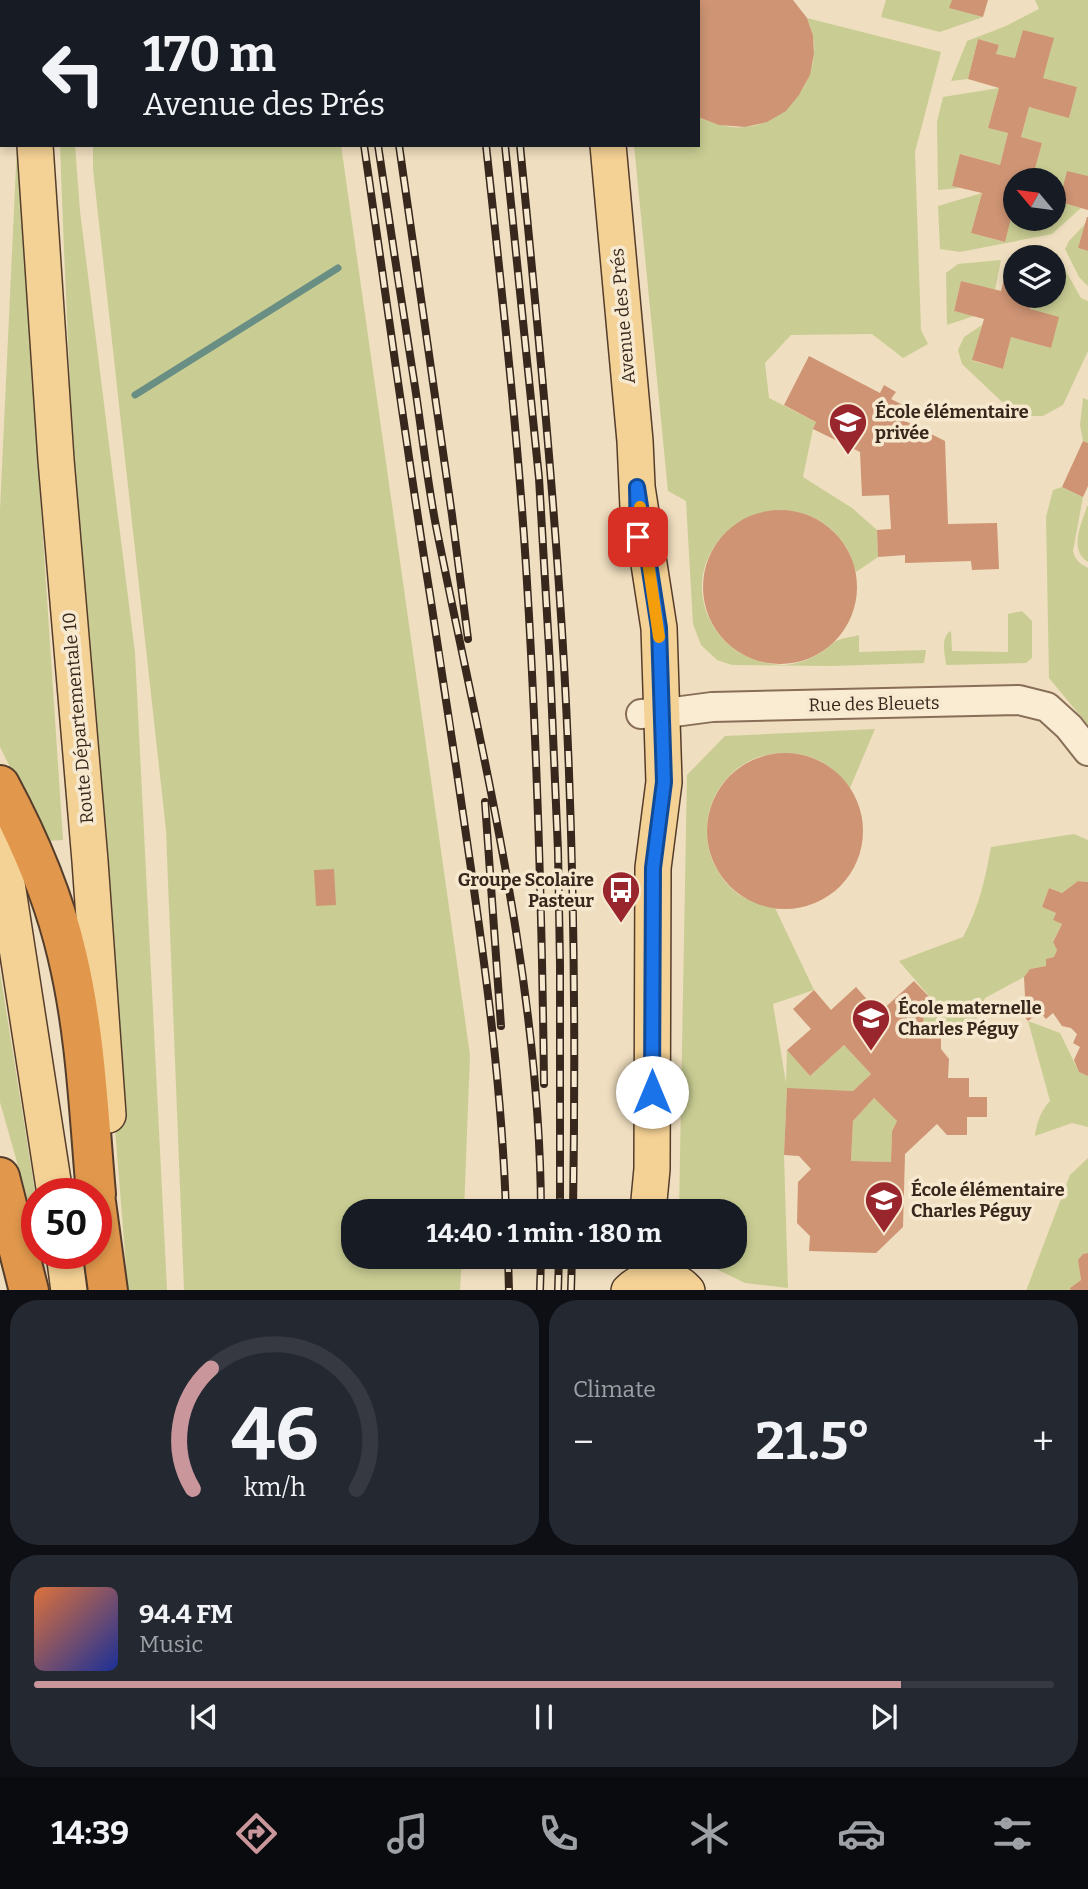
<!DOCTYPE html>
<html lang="en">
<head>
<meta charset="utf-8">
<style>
	body { margin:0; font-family:Bitter,serif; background:#242831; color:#f1f3f6; height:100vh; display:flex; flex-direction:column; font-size:26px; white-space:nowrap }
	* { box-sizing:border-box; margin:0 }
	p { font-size:23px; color:#9ea1a6 }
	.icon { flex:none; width:38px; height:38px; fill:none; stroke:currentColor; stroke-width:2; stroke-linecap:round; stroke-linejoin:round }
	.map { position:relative; height:1290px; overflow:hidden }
	.details { display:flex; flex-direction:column; gap:10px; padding:10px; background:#0d0f14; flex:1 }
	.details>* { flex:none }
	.banner { position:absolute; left:0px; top:0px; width:700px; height:147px; box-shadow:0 4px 10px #0003; background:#171b24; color:#f1f3f6; overflow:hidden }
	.needle { width:46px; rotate:299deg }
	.fabs { position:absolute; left:1003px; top:168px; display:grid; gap:14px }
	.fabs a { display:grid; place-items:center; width:63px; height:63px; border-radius:50%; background:#171b24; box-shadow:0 4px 10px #0003; font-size:35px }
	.speed { position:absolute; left:21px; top:1178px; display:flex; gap:14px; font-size:35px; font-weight:700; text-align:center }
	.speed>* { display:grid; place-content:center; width:91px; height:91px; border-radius:50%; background:#171b24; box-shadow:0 4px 10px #0003; line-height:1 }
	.speed .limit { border:10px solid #d22; background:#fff; color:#111 }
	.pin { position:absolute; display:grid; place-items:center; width:60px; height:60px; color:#fff; margin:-30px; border-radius:14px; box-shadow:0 4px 10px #0006 }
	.me { position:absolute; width:77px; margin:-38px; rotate:0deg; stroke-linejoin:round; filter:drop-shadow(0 0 5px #0008) }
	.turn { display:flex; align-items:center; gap:24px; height:147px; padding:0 28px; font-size:32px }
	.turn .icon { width:91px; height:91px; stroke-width:2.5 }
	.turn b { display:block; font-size:49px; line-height:60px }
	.big { font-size:52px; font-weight:700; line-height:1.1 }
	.details .card { flex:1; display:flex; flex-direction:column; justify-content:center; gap:10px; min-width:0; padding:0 24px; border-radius:28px; background:#242831 }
	.details .dial { align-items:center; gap:0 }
	.dial svg { height:182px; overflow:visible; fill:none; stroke:#363941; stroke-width:7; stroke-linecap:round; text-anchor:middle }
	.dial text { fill:#f1f3f6; stroke:none }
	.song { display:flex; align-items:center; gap:21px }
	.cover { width:84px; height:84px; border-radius:10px; background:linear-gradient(135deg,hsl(20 70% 55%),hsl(230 70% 35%)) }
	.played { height:7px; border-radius:4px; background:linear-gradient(90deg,#c9979b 85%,#363941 85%) }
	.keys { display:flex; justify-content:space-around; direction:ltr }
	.heat { display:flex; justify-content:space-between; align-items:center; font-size:38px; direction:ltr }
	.details .tiles { flex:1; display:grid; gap:10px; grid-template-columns:1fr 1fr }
	.card:last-child { grid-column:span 2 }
	.trip { position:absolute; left:341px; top:1199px; width:406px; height:70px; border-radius:28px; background:#171b24; box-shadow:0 4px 10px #0003; font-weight:700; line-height:70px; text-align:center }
	.tab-bar { display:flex; height:112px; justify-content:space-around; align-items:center; background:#090b0e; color:#9ea1a6 }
	.tab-bar .icon { width:49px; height:49px }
	.tab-bar .active { color:#c9979b }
	.tab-bar b { font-size:32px; color:#f1f3f6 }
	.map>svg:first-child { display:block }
</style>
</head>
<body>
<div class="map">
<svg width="1088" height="1291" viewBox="0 0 1088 1291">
	<rect width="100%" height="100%" fill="#efdebf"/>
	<path fill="#c9cd93" d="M94,0h226l1,2h-227z
		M886,0h66l-2,8 33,9 -43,15 -59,-15z
		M1035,0h53v176l-26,15 -8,-2v-9h-22l10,-37 -21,-6 8,-30 40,10 8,-30 -34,-9 -28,-20 -19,-4 3,-9 -21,-6 -10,40 -17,2 16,-40 39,-15 33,-17z
		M807,18l134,34 -26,100 6,178 7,14 -25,14 -31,-24 -81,1 -26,28 4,35 47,24 -3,7 -10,48 49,31 25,22 1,27 -22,15c-3,-8 -6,-18 -10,-25 -9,-14 -21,-25 -36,-31 -72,-28 -140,53 -92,117 15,20 38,31 64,32 15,0 32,-7 44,-16 5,-3 7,-8 13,-9 6,-3 14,-3 20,-5v17l67,-2 -2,13 -92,3 -100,-1 -15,-5 -16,-15 -8,-21 -7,-123 -18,-10 -34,-346h64v-28c15,6 31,12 47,10 37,-3 66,-37 69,-73 1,-13 -2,-24 -7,-36z
		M999,88l-11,40 20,5 -8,32 -39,-11 -9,32 8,2 -22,2 -1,-68 6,-25z
		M17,145l46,695 -16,1 -47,-94v-237z
		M60,145h15l5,66 55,442 32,637h-39c-32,-381 -54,-763 -68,-1145z
		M93,145h248l129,910 -6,156h-110v45l108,1 -2,33h-276l-18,-460 -73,-661z
		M982,193l-11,40 33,9 9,-32 2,1v8h29l10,3 6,-20 21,6 -29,26 -92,18 -20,-3 -2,-43z
		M1086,223l-8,25 10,3v35l-9,-9 -14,-28 4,-8z
		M1030,250h16l10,4 25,44 7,3v50l-25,54 -20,11h-19l-23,-15 -39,-37 -4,-14 6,-13 18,-12 -9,36 30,8 8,-32 40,11 -21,-39 3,-13h21v-39h-39v5l-6,-2 6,-6z
		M1001,260l-6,30 -34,-9 -7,30 20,5 -27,9 -1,-52 12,-9z
		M1083,398l5,2v43l-5,-2 -3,-16z
		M1062,487l21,10 -10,54c2,9 7,13 15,17v157l-39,-47 -3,-161 7,-27z
		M1087,506h1v56c-20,-12 -6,-39 -1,-56z
		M1022,611l10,10v37l-6,5 -80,2c-1,-11 -6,-28 5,-34l1,20 56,1v-38z
		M875,729l-25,59c-6,-6 -12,-14 -18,-19 -14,-12 -33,-17 -51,-16 -69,3 -99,87 -50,135 12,12 28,16 44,20l39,82 -41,14 13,79 1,-33 23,26 34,-31 27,29 -18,17 -66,-2 -3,66 4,133 -43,-5 -37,-18 -5,-8 32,-1v-45h-56l8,-436 38,-39z
		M1074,834l14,6v42l-10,-1 -16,12 -13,-5 -7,19 14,6 -3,7 9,4 -9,17 4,9 -3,7 -8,2v7l-16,3 -6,8 -39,21 -16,38 -28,-6 -18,-1 1,-18 10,-9 -35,-41 64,-24c16,-30 22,-57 28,-90z
		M0,972l37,232v20l-2,2 -35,-124z
		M1028,1021l32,12 19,39 9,4v51l-16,-4 -37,13c2,-14 5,-24 15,-35z
		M874,1098l23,23 -5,10 -1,31 -40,-1 2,-40z
		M1088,1158v95l-5,1 -5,6 3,20 -11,8 1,2 -45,1 44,-116z"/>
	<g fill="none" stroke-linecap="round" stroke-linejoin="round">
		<path stroke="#698e83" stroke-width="7" d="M135,395l203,-127"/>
	</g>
	<path fill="#ce9474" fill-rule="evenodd" d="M698,0h95l14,18 6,17 1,19 -4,21 -11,20 -13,16 -19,11 -22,5 -26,-2 -21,-8z
		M952,0h36l-5,17 -34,-9z
		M1023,30l31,8 -11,40 34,9 -8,31 -40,-11 -8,30 21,6 -10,37h-17v31l-2,-1 -8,32 -34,-9 11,-40 -30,-7 8,-32 40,11 8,-32 -20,-5 11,-40 -31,-9 10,-40 21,6 -3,9 19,4z
		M1067,171l21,5v34l-28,-8 -6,20 -8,-3h8v-30l8,2z
		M1087,217h1v34l-10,-3z
		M1009,260l6,2v34h18l-3,13 29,8 -8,31 -40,-11 -8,32 -31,-9 12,-41 -30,-8 7,-30 40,10z
		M809,356l71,37 4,-8 12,7 -5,7 14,7 -6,12 46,23 3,83 49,-1 2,46 -27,1 -1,-9 -66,2v-8l-27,2 -1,-27 14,-1 -2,-34 -27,1 -2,-44 -47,-23 3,-7 -32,-17z
		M1083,441l5,2v43l-5,11 -21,-10z
		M703 587a77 77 0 1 1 154 0a77 77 0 1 1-154 0Z
		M707 831a78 78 0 1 1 156 0a78 78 0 1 1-156 0Z
		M334,869l2,36 -20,1 -2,-36z
		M1078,881l10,1v194l-9,-4 -5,-12 6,-13 -7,-4 4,-9 -6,-6 -9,-2 -9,-13 -7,6 -6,-7 -12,9 -13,-16 10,-9 -1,-19 6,-8 16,-3v-7l8,-2 3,-7 -4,-8 9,-18 -9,-4 3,-7 -14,-6 7,-19 13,5z
		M914,981l20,21 -10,9 -1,18 18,1v19l8,10 -1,19h21v19h18v20h-20v18h-20l-10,-11 -32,30 -2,73 -27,26 -67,-2 1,-15 -13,-13 1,-41 13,-13 -12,-13 -15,-1 3,-67 66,3 18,-17 -27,-29 -34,31 -23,-26 24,-21 -18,-20 21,-19 17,20 25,-23 23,26zM874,1098l23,23 -5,10 -1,31 -40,-1 2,-40z
		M1088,1253v38h-17l-1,-3 11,-8 -3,-20 5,-6z"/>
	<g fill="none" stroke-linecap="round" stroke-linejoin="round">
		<g stroke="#886e57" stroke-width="32">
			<path id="minor" d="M641,714l33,-2 38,-5 307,-7 28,7 22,20 19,24"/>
		</g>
		<g stroke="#553d2c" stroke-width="38">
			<path id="major" d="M24,0v2
				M588,0v2
				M35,145l21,315 34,401 18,254
				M608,145l27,296 3,67
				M637,487l22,141 5,154 -11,86 -1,301 -4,42
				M0,838l55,356
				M64,1253l5,38
				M629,1291c20,-18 39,-20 58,0"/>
		</g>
		<g stroke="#553d2c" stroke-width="42">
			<path id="highway" d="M0,785c29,54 53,109 67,169 19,78 22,160 29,240
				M0,1177l29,114
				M96,1202l12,89"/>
		</g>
		<use href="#minor" stroke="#f9ecd2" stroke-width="28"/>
		<use href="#major" stroke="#f4d195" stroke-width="35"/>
		<use href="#highway" stroke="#e1984c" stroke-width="38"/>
		<g stroke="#37271c" stroke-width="8">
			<path id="rail" d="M343,0v2
				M357,0v2
				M377,0v2
				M466,0l1,2
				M487,0v2
				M506,0v2
				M364,145c22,150 42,300 66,450 14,88 27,178 40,267 17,116 32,232 36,349
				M378,145c12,81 24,161 37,242 7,46 12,93 21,139 45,226 104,453 105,685
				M399,145l53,370 16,124
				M486,145c15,140 31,281 40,421 11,173 16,346 18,518
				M505,145l34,333 11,187 8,186 2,113v247
				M520,145c17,173 34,346 44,519 10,182 12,365 9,547
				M485,802l16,224
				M508,1256l1,35
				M540,1291l1,-35
				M558,1291l1,-35
				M571,1291l1,-35"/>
		</g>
		<use href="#rail" stroke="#f6e9cf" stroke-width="5" stroke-dasharray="16" stroke-linecap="butt"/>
	</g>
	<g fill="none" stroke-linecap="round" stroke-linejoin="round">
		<g stroke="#114b97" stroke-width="18">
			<path id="route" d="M638,537l-1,-50 22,141 5,154 -11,86 -1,224"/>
		</g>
		<use href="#route" stroke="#1a73e8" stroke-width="12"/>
		<path stroke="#f59e0b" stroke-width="12" d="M640,507l19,130"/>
	</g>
	<defs>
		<g id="school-pin" transform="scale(2.0125)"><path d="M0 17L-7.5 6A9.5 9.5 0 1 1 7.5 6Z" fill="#98262c" stroke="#f6e9cf"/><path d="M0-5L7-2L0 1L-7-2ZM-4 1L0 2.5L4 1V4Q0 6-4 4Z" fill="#fff"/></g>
		<g id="bus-pin" transform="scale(2.0125)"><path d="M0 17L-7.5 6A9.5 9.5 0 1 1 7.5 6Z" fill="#98262c" stroke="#f6e9cf"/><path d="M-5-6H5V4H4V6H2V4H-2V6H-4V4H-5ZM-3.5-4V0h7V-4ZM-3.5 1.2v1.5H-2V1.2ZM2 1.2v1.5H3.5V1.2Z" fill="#fff"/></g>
	</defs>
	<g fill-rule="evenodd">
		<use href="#school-pin" x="848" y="422"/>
		<use href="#bus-pin" x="621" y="890"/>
		<use href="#school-pin" x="871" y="1018"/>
		<use href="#school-pin" x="884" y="1200"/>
	</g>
	<g text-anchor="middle" stroke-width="7" stroke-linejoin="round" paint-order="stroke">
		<g font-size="18" fill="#37271c" stroke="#f6e9cf">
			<text transform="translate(623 316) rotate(-95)" y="6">Avenue des Prés</text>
			<text transform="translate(874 704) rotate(-1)" y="6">Rue des Bleuets</text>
			<text transform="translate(78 718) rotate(-95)" y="6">Route Départementale 10</text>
		</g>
		<g font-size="18" font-weight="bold" fill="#37271c" stroke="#f6e9cf" text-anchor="start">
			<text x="875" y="418">École élémentaire<tspan x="875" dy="21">privée</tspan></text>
			<text x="594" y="886" text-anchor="end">Groupe Scolaire<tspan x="594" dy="21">Pasteur</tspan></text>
			<text x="898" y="1014">École maternelle<tspan x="898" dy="21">Charles Péguy</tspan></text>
			<text x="911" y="1196">École élémentaire<tspan x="911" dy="21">Charles Péguy</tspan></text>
		</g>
	</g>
</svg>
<div class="fabs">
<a><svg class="needle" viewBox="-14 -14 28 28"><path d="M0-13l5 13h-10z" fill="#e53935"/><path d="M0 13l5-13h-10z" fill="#9ea1a6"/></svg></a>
<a><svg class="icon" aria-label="layers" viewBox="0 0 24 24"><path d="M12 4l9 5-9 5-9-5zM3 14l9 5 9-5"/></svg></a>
</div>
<div class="speed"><div class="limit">50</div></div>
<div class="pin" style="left:638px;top:537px;background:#d93025"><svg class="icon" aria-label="arrive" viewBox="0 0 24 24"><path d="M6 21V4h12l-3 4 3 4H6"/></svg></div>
<svg class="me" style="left:652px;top:1092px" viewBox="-20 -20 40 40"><circle r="19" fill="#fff"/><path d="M0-13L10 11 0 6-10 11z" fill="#1a73e8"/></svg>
<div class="trip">14:40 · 1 min · 180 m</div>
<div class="banner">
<div class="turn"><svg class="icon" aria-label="left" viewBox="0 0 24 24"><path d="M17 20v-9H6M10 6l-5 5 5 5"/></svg><div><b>170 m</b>Avenue des Prés</div></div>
</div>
</div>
<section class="details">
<div class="tiles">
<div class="card dial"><svg viewBox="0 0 100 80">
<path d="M14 69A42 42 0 1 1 86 69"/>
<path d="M14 69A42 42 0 0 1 22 16" stroke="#c9979b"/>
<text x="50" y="56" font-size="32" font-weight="700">46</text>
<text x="50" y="72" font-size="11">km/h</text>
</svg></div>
<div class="card"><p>Climate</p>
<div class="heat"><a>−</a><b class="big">21.5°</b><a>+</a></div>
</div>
<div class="card">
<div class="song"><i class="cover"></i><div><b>94.4 FM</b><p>Music</p></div></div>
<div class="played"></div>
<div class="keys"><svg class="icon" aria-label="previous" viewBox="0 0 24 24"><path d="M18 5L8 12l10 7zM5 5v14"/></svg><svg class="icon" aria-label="pause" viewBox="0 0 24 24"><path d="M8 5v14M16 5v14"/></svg><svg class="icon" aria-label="next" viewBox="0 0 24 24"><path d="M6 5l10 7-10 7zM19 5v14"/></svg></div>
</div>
</div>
</section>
<nav class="tab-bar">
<b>14:39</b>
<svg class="icon active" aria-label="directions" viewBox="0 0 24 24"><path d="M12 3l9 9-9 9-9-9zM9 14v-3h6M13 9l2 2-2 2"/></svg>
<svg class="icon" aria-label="music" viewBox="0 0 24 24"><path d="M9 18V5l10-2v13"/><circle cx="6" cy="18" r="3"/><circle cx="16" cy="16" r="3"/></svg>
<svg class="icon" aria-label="phone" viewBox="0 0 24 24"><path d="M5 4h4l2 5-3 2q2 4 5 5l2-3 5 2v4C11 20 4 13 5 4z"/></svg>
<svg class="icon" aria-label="climate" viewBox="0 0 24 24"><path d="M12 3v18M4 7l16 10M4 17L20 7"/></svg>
<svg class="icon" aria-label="car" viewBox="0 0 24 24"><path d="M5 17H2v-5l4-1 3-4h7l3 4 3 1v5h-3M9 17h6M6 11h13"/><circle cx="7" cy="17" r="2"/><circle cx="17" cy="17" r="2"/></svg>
<svg class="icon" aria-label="filters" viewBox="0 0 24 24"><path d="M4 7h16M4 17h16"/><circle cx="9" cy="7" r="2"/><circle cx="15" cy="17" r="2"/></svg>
</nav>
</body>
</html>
